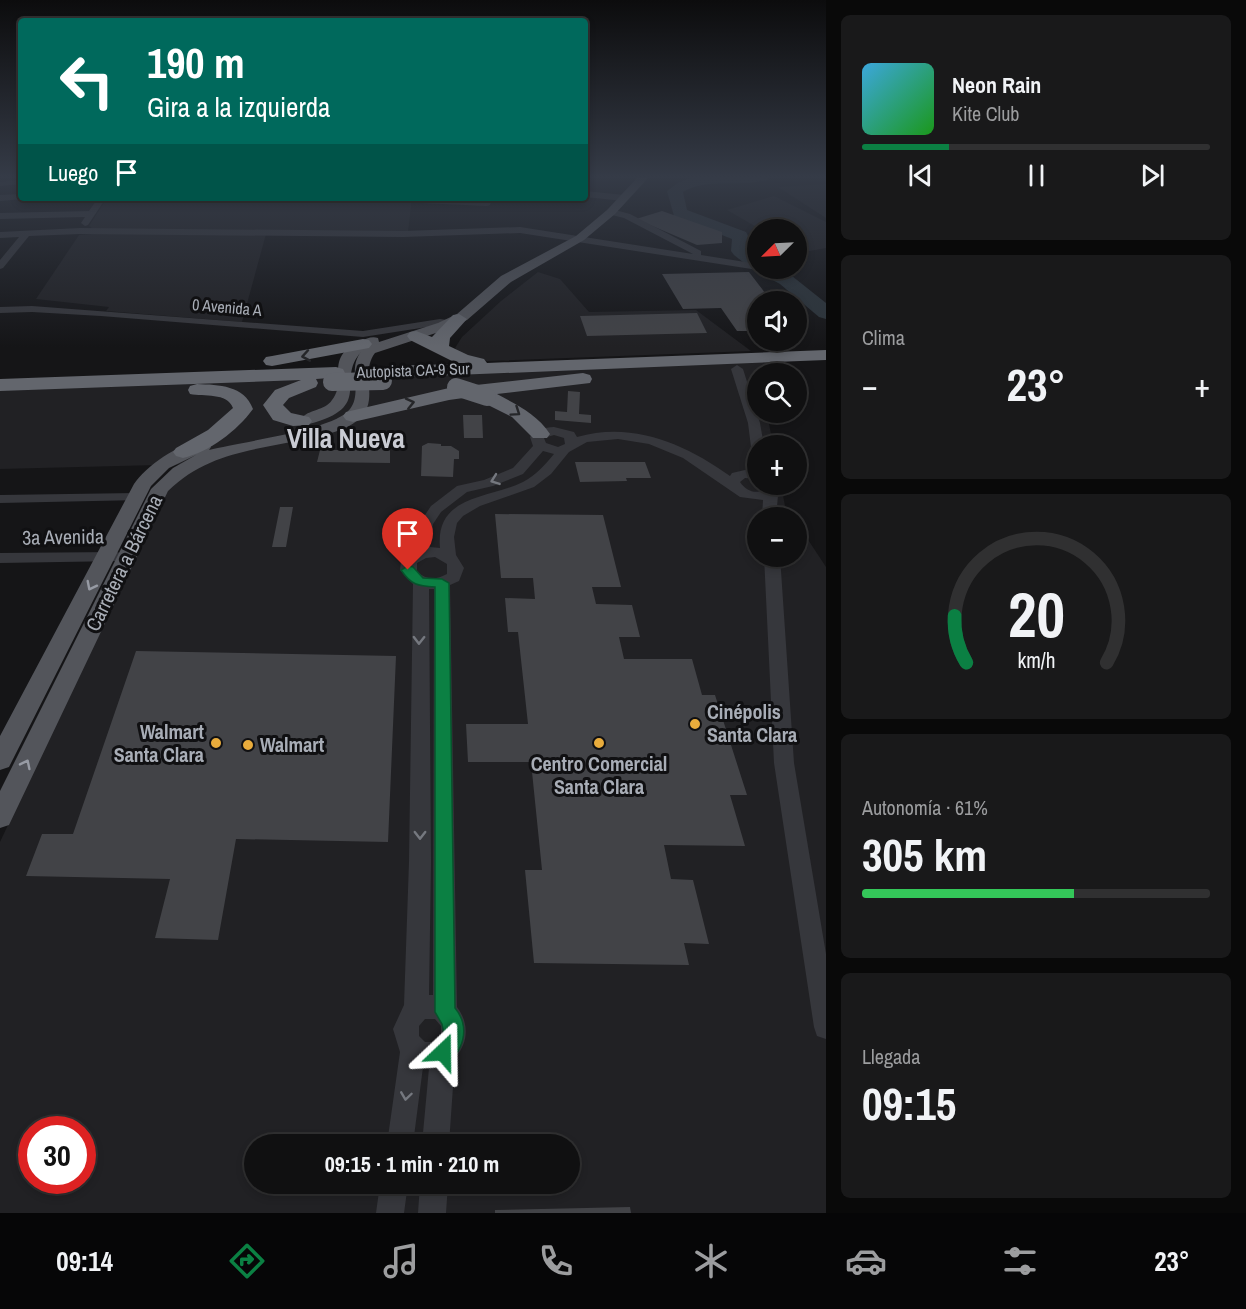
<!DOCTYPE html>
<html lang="es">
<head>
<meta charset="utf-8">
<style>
	body { margin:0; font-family:"Archivo Narrow",sans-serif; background:#19191a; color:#f1f3f6; height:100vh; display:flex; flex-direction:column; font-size:22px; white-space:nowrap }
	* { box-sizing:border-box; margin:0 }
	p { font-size:20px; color:#9c9d9f }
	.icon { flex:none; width:33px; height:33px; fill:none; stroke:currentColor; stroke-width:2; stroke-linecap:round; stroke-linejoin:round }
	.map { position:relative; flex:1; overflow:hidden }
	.panel { display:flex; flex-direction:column; gap:15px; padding:15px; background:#090909; width:420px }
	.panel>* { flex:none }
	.hud { position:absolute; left:18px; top:18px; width:570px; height:183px; border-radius:6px; box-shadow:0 3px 9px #0003,0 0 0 2px #303031; background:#00695c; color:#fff; overflow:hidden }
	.needle { width:39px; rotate:246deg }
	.fabs { position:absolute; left:747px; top:219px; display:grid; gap:12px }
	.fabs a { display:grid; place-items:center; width:60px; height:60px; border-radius:50%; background:#101011; box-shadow:0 3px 9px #0003,0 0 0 2px #303031; font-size:30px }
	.speed { position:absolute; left:18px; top:1116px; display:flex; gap:12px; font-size:30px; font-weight:700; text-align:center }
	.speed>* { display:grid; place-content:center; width:78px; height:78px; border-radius:50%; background:#101011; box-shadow:0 3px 9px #0003,0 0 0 2px #303031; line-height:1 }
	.speed .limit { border:9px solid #d22; background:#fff; color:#111 }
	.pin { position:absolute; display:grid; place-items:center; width:51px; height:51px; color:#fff; margin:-62px -26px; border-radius:50% 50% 50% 0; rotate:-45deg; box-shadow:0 0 6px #0007 }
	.pin .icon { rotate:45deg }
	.me { position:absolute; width:66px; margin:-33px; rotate:23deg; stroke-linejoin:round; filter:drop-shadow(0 0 4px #0008) }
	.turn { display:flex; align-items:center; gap:21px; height:126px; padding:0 30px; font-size:27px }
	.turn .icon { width:78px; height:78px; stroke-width:2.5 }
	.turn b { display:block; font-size:42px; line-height:51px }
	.then { display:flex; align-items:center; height:57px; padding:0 30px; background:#0003; gap:12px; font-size:22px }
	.big { font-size:45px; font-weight:700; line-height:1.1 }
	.panel .tile { flex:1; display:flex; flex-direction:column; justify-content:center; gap:9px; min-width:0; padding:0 21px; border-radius:9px; background:#19191a }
	.panel .dial { align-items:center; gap:0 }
	.dial svg { height:156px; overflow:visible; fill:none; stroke:#303031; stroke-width:7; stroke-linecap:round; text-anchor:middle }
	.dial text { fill:#f1f3f6; stroke:none }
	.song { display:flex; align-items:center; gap:18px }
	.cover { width:72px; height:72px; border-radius:9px; background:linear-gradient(135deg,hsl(200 70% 55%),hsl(120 70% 35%)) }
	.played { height:6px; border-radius:3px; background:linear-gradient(90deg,#0b8043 25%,#303031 25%) }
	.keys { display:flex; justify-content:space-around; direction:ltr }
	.heat { display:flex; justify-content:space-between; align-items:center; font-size:33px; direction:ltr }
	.charge { height:9px; border-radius:4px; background:linear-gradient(90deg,#34c759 61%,#303031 0) }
	.trip { position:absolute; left:244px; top:1134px; width:336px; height:60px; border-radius:30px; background:#101011; box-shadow:0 3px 9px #0003,0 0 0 2px #303031; font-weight:700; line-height:60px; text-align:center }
	.tabs { display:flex; height:96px; justify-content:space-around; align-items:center; background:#060607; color:#9c9d9f }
	.tabs .icon { width:42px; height:42px }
	.tabs .current { color:#0b8043 }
	.tabs b { font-size:27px; color:#f1f3f6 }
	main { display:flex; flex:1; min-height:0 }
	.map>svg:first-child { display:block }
</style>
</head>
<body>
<main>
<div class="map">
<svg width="826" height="1213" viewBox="0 0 826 1213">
	<rect width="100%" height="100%" fill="#151517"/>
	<path fill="#212124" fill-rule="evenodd" d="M826,184v34l-48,-31z
		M774,196l52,26v26l-27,5 -2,-2 -1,-21 -36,-1 -33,-19z
		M107,198h305l-4,34 -315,-3 -4,-3z
		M104,233l162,1 -24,88 -136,-11 3,-4 -73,-8 43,-64z
		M538,272l22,7 29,33 107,-2 55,41 -264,10 -27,-7 -5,-6 7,-11 39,-36z
		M773,360l-7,13 -8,1v38l9,1 6,32 -15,1v38l23,1 4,21 8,11 -35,1v38h38l1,-33 29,44v646h-826v-371l163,-348 35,-30 -198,5v-81zM32,1130h50v50h-50zM255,1144h315v40h-315z"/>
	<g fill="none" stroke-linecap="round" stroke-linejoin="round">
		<path fill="#2c343a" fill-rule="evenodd" d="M694,177h75l-2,3c-27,7 -63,-2 -84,12l4,18 59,22 2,4 1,13 9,7v12h20l14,8 34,27v16l-7,-2 -39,-33 -28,-15 -18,-14 -3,-4 1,-12 -58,-23 -7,-25 12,-9z"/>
	</g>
	<path fill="#424347" d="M662,211l60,21v11l-25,2 -61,-26z
		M749,272l23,30h-14v29h-21l-16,-23 -38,1 -21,-35z
		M697,313l10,20 -120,3 -7,-20z
		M568,391l12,1 -1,22 12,1v8l-36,-3v-9l12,1z
		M463,415h19l1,23h-19z
		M428,443l13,1v2h10l8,5v8h-5l-1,18 -32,-1 1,-30z
		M342,447l48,1v15l-73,-1 3,-12h22z
		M575,462h70l6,16h-25l1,3 -47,1z
		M280,507h13l-7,40h-14z
		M495,514l108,1 18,72h-29l4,17 36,1 8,32h-21l5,22h68l10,36h13l32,100h-17l15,51 -81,-1 7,34 22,1 16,64 -25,-1 5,22 -155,-2 -9,-93h17l-11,-108h-63l-2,-38h62l-10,-92h-10l-3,-34 30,1 -2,-21h-32z
		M136,651l260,5 -8,186 -152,-3 -18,101 -63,-2 15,-59 -144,-3 16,-42h31z
		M630,1207l1,6h-136v-3z"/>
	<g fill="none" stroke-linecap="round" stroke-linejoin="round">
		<path fill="#36373c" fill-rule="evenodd" d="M21,180v4l-21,2v-4z
			M585,191l39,4 4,3 -4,3 -39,-4z
			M21,194v4l3,1 -24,2v-6z
			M98,198h8l-18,27 -3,1 -4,-3 4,-6 -85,2v-6l89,-2z
			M424,198l59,2 1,-2h8l-2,7 -3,1 -66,-3 -1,-2z
			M611,209l19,5 71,37v4l57,9v4h4l-4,2 -238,-37 -117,4 -323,-3 -51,2 -26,32 -3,1v-9l19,-23 -19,1v-6l80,-4 323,3 117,-4 173,27 -69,-36 -16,-4 -1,-2z
			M32,306l331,25 77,-12 14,2 1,2 -5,3 -10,-1 -77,12 -262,-21 -69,-4 -32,1v-6z
			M737,365l6,4 17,54 4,23h-6v5l-7,-4 -3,-24 -17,-54z
			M554,427l20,5 3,5c56,-16 108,7 153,39l2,-3 13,-3 13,1v8l-13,-1 -5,4c6,9 16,13 26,7l-1,-5h14l-3,34h-14l1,-18 -23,-3 -57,-39 -34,-14 -31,-5 -31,3 -18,10 -18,22 -17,13 -54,19 -17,10 -6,7 -3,14 2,18 8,13 -5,13 -9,4 7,422c12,16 12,35 -2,51l-6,86h-27l7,-76 -6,-1 -10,77h-26l13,-92 -7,-23 11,-24 5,-143 4,-278 -13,-14 1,-9 14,-10 4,-27 12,-18 26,-20 27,-6 29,-12 20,-22 -3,-9c7,-9 14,-9 24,-10zM554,435l10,3 1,6 -7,3 -12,-4 -2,-5zM543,451l11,3c-9,11 -18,21 -31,28 -35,17 -88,13 -83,66l-10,-1 3,-23 8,-12 26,-20 26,-6 30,-12zM435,557l12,7v10c-11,6 -20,6 -30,-2v-9l9,-5zM429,589h5l-1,406h-4l2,-133zM425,1019h10l6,7v10l-6,6h-10l-6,-6v-10z
			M136,493l5,1 2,3 -2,3 -141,3v-8z
			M116,552l5,1 3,4 -3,4 -121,2v-10z
			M764,556h16l14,207 32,191v85l-9,-3 -3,-9 -40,-264z
			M380,1184h28l-4,29h-28z
			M420,1184h28l-2,29h-28z"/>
		<path fill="#53555b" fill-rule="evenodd" d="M638,177h11l-34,37 -31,26 -73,42 -44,38 -19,9 -73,24c-16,21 6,48 -17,67 -13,11 -32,14 -47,18 -53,12 -102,13 -143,53l-159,334 -9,3v-37l151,-302 22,-21 23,-13 -27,13 -18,18 -142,281 -9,3v-34l134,-252c13,-19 51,-47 75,-41l2,4 -2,3c30,-8 126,-20 141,-41 13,-17 -3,-40 11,-57 -26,29 14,55 -52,72l-8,-5c7,-10 24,-8 31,-19 16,-20 -9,-42 28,-59 7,-2 11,-5 18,-3l1,4 59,-19 19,-9 44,-38 75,-40 31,-26z"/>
		<path fill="#63666d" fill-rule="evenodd" d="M459,314l8,5 -17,19 -1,8 19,9 16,4 3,4 339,-13v10l-444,18 -6,-2 -3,-4 3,-4 6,-2 76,-2 -48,-24 -3,-4 3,-4 6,-1 16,6 21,-22z
			M363,339l6,1 3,4 -3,4 -97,18 -6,-1 -3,-4 3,-4 6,-1z
			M336,367l7,2 2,4 -2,4 -27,2 2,4 -2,4 -27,11 -6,7 8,8 18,4 3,4 -3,4 -16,1 -20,-6 -10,-15 12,-15 26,-10 -301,11v-12z
			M583,373l7,2 2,4 -2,4 -93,11c20,11 40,20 53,40l-3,4h-14l-21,-21 -32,-16 -2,-5 -29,4 -96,22 -7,-2 -3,-4 3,-4 103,-24z
			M197,384c22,1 47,1 56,25 -16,22 -44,43 -70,49l-7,-2 -3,-4 3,-4 32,-18 25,-22c-6,-16 -29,-11 -43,-14l-2,-4 2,-4z"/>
		<path stroke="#63666d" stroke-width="18" d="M332,382l51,-1
			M456,387l31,10"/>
	</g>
	<defs><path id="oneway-chevron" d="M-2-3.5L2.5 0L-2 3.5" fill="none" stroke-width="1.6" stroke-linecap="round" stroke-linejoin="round" transform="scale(1.5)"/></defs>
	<g stroke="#252629">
		<use href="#oneway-chevron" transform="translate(306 356) rotate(170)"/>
		<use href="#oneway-chevron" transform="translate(410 403) rotate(-13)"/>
		<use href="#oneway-chevron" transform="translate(516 412) rotate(34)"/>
	</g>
	<g stroke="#75787f">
		<use href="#oneway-chevron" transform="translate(495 480) rotate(160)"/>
		<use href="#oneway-chevron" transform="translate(419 640) rotate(91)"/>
		<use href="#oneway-chevron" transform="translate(420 835) rotate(90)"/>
		<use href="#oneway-chevron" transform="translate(406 1096) rotate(98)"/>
	</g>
	<g stroke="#979ba4">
		<use href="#oneway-chevron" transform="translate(91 586) rotate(117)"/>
		<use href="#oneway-chevron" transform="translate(26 764) rotate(-64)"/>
	</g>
	<linearGradient id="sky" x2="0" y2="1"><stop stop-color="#0c0c0d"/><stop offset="0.51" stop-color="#353b47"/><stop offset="1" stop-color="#353b47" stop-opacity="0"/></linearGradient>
	<rect width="826" height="347" fill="url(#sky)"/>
	<path fill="#0b8043" stroke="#07532c" stroke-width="1.5" d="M408,566l5,1 10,11 19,1 7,4 6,425c15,18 10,46 -12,55l-8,-3 -3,-8 12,-18 -2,-10 -7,-12v-425c-17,-1 -24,-2 -34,-17z"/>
	<g fill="#e9ac3c" stroke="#101012" stroke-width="2">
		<circle cx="695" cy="724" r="6"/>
		<circle cx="216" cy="743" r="6"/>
		<circle cx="599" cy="743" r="6"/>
		<circle cx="248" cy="745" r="6"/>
	</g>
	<g text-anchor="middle" stroke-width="6" stroke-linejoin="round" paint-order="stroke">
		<g font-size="16" fill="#a8adb6" stroke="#101012">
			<text transform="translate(227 307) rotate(5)" y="6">0 Avenida A</text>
			<text transform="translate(413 370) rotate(-2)" y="6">Autopista CA-9 Sur</text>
		</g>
		<g font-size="20" fill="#a8adb6" stroke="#101012">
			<text transform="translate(63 537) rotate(-1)" y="7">3a Avenida</text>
			<text transform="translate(124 563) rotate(-64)" y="7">Carretera a Bárcena</text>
		</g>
		<g font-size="20" font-weight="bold" fill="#a8adb6" stroke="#101012" text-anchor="start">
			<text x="707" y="719">Cinépolis<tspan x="707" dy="23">Santa Clara</tspan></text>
			<text x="204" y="739" text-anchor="end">Walmart<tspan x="204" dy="23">Santa Clara</tspan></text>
			<text x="260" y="752">Walmart</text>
			<text x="599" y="771" text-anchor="middle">Centro Comercial<tspan x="599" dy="23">Santa Clara</tspan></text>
		</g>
		<g font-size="27" font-weight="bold" fill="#c9cbd3" stroke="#101012">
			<text x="346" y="448">Villa Nueva</text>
		</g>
	</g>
</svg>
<div class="fabs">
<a><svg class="needle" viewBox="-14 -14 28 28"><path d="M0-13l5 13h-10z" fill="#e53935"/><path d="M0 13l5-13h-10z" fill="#9c9d9f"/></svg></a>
<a><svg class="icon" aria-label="sound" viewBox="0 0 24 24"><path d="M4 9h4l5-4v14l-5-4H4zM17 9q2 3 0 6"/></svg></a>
<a><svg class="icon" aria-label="search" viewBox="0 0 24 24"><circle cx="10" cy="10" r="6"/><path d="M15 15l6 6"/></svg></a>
<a>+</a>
<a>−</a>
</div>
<div class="speed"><div class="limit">30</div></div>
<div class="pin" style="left:408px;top:570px;background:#d93025"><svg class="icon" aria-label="arrive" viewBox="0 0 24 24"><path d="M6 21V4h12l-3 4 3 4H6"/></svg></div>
<svg class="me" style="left:443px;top:1052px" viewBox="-20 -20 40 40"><path d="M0-17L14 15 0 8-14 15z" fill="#0b8043" stroke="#fff" stroke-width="4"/></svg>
<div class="trip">09:15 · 1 min · 210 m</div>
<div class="hud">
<div class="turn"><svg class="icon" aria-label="left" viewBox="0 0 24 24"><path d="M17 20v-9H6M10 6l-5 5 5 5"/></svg><div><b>190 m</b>Gira a la izquierda</div></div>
<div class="then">Luego<svg class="icon" aria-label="arrive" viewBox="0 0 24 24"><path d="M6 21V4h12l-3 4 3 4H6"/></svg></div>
</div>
</div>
<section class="panel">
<div class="tile">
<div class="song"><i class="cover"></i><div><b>Neon Rain</b><p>Kite Club</p></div></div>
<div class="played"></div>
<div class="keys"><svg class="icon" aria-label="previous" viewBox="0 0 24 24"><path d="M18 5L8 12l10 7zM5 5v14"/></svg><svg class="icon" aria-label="pause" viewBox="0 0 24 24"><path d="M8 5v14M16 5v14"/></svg><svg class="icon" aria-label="next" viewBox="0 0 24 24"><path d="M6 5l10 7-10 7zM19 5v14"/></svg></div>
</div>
<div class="tile"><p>Clima</p>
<div class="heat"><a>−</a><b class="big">23°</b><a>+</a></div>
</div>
<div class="tile dial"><svg viewBox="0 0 100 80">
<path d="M14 69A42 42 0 1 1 86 69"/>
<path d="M14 69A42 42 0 0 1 8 45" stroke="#0b8043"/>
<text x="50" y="56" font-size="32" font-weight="700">20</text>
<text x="50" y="72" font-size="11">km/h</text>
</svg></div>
<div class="tile"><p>Autonomía · 61%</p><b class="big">305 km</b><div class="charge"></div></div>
<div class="tile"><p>Llegada</p><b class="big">09:15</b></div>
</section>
</main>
<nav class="tabs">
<b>09:14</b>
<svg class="icon current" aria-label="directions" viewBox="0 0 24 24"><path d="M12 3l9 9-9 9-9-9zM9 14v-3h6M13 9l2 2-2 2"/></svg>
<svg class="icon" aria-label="music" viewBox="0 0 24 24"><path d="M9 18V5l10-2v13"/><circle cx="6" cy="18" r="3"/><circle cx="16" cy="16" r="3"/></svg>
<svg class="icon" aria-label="phone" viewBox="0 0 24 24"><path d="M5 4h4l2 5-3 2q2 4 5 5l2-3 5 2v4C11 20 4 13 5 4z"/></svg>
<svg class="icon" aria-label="climate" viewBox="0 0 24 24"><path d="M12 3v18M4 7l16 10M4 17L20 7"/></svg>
<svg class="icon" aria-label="car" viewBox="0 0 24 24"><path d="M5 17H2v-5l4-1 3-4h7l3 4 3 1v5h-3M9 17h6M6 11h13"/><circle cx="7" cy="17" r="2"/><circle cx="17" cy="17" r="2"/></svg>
<svg class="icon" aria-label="filters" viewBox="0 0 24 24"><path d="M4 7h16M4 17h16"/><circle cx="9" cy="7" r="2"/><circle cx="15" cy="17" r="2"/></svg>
<b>23°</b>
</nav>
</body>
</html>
